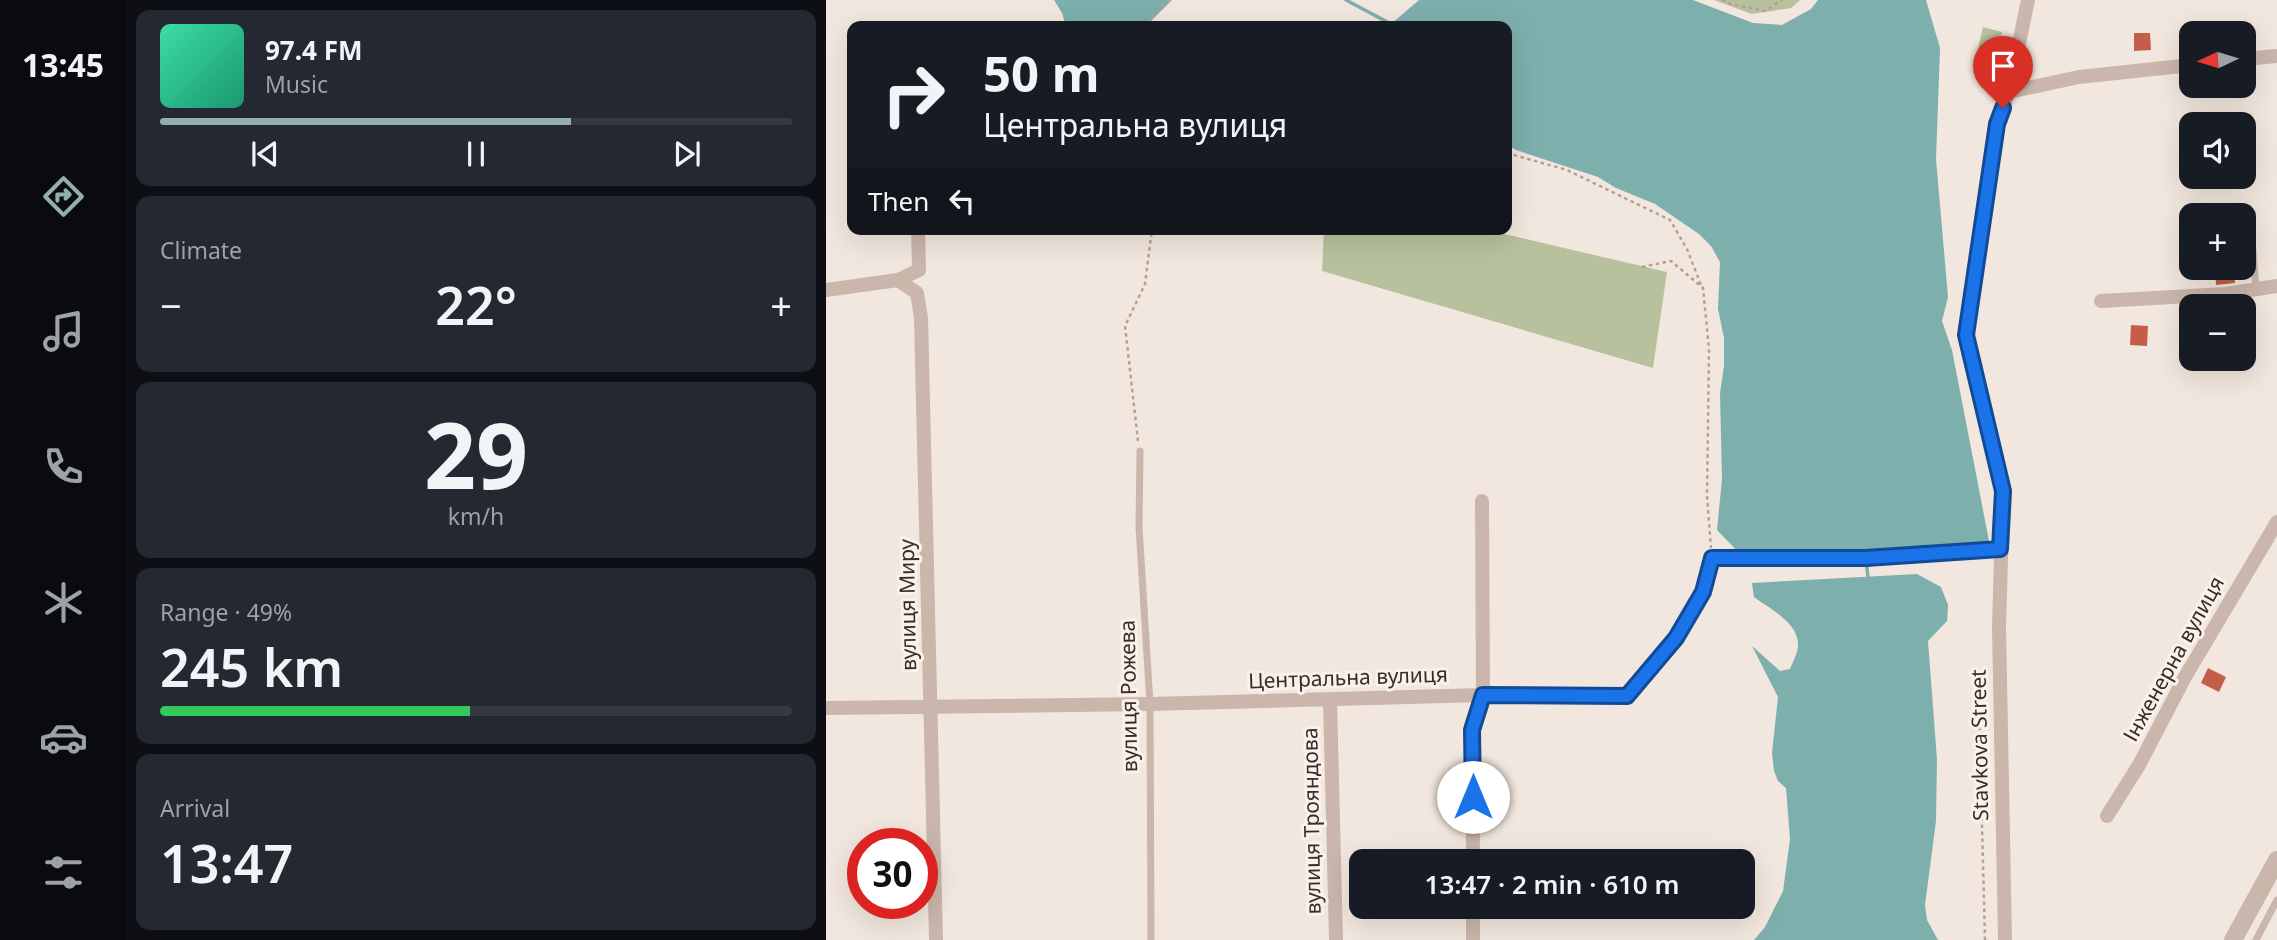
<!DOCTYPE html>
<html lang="en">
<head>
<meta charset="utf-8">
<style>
	body { margin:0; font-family:"Noto Sans",sans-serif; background:#242831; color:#f1f3f6; height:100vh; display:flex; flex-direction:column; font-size:26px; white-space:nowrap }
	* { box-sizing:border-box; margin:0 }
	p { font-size:23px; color:#9ea1a6 }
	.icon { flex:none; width:38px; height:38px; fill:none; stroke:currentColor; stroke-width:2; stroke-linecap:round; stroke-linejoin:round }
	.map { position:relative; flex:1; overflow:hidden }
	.panel { display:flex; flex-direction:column; gap:10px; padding:10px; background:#0d0f14; width:700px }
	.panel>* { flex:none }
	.top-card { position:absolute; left:21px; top:21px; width:665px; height:214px; border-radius:14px; box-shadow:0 7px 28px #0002; background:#171b24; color:#f1f3f6; overflow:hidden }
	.needle { width:46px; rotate:266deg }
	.buttons { position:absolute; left:1353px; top:21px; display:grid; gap:14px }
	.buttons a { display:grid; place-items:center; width:77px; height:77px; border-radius:14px; background:#171b24; box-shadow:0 7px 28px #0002; font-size:35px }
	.speed { position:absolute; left:21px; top:828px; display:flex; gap:14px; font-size:35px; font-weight:700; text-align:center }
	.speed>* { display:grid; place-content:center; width:91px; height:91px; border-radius:50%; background:#171b24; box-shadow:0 7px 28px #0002; line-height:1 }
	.speed .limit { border:10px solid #d22; background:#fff; color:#111 }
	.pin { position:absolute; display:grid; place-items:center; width:60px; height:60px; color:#fff; margin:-72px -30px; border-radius:50% 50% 50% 0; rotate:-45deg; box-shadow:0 0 7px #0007 }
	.pin .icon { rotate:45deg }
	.me { position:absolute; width:77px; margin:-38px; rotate:0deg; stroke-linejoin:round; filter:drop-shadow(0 0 5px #0008) }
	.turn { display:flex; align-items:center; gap:24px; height:147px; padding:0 21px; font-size:32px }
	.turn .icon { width:91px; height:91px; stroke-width:2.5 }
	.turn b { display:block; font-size:49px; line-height:60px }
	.then { display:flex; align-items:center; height:66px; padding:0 21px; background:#0003; gap:14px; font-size:26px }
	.big { font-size:52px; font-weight:600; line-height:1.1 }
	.panel .card { flex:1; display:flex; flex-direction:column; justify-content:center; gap:10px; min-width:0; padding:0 24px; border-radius:14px; background:#242831 }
	.panel .dial { align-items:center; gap:0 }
	.dial b { font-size:91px; line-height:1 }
	.song { display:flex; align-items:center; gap:21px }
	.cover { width:84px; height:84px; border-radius:10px; background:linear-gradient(135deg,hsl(160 70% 55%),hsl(160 70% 35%)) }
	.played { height:7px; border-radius:4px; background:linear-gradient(90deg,#92aeaf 65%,#363941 65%) }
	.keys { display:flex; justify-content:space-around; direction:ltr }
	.heat { display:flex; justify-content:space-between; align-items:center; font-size:38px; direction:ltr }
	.charge { height:10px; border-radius:5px; background:linear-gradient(90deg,#34c759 49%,#363941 0) }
	.trip { position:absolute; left:523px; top:849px; width:406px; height:70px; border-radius:14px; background:#171b24; box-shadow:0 7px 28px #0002; font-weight:600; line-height:70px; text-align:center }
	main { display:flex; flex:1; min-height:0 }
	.tabs { display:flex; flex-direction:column; width:126px; justify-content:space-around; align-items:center; background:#090b0e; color:#9ea1a6 }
	.tabs .icon { width:49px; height:49px }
	.tabs .current { color:#92aeaf }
	.tabs b { font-size:32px; color:#f1f3f6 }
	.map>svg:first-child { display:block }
</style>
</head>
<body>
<main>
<nav class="tabs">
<b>13:45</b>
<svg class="icon current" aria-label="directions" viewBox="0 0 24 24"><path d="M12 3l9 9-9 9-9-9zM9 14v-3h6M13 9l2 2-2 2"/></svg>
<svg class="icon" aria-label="music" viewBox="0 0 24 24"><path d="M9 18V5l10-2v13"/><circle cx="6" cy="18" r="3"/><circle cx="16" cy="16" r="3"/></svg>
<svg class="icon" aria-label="phone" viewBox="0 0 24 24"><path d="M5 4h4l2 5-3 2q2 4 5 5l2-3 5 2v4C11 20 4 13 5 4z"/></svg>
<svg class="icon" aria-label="climate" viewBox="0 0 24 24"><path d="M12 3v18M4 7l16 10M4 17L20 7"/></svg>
<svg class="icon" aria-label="car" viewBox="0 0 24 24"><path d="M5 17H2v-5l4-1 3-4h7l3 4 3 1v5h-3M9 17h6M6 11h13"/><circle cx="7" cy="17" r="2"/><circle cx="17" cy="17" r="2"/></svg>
<svg class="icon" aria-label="filters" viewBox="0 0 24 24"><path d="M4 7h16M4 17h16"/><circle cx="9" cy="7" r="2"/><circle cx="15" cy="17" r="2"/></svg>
</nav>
<section class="panel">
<div class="card">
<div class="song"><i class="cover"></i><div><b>97.4 FM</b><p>Music</p></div></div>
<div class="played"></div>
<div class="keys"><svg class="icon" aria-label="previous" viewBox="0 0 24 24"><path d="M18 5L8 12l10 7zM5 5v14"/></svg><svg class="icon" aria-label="pause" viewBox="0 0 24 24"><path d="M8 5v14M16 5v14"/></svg><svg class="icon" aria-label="next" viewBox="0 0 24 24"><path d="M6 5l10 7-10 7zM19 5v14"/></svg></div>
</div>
<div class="card"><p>Climate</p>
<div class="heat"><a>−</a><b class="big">22°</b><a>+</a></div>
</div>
<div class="card dial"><b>29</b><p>km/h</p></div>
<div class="card"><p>Range · 49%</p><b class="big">245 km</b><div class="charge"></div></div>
<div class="card"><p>Arrival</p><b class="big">13:47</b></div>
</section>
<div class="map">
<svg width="1451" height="940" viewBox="0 0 1451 940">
	<rect width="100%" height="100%" fill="#f2e7de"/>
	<path fill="#b8c19e" d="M888,0h86l-9,8 -39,6z
		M1157,27l19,5 -6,29 -20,-4z
		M498,229h159l184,43 -14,96 -331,-97z"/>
	<path fill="#7dafad" d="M228,0h118l-26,26h-80l-4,-13z
		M593,0h274l60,23 29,2 29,-16 7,-9h108l14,48 -4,111 12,138 -6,24 10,29 38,196 -125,12h-121l-27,-28 5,-51 -2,-86 4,-27v-28l-6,-29 2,-47 -9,-16 -12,-12 -44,-30 -39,-16 -18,-11 -82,-27 -9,-5v-119h-128l12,-2z
		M1091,574l24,13 7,18 -1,16 -19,20 9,119 -1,61 -11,84 2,15 11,20h-184l11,-13 18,-36 7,-52 -4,-51 -8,-7 -4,-10 -2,-18 6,-56 -26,-51 28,25 10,-2c3,-7 7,-15 8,-22 2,-24 -28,-38 -44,-50l-2,-14z"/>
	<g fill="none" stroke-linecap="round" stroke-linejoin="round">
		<path stroke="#7dafad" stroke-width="3.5" d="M520,0l45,24
			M1040,560l2,17"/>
	</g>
	<path fill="#c45e4a" d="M1308,33h16l1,17 -17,1z
		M1389,268h19l1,15 -19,2z
		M1305,325l17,1 -1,20 -17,-1z
		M1382,668l18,9 -7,15 -18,-9z"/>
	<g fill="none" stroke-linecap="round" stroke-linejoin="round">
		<path stroke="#b6a094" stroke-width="2.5" stroke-dasharray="3.5 3.5" stroke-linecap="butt" d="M896,0l9,4 34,7 17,-11
			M316,26l28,-26
			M681,153l60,17 103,50 17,29 14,36
			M816,267l29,-6 32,27 6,61 -2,147 4,52
			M312,441l-13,-115 20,-42 7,-55
			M1159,940l-6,-231 7,-14"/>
		<path stroke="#cab6aa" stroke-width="7" d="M1424,214l6,75
			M314,451l-1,76 11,177 1,236
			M657,695l144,2 49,-59 28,-46 8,-34h153l135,-9
			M1430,940l21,-40"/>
		<path stroke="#cab6aa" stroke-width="14" d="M1418,59l33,-3
			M1183,92l70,-15 112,-12
			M72,280l21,-10 -1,-41
			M0,290l72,-10 19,13 4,25 2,84 13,538
			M1275,301l125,-7 51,-8
			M504,700l6,240
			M0,708l324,-4 333,-9
			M1281,816l32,-51 46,-88 92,-155
			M647,861l-1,-131 11,-35 -1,-194
			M647,940v-34
			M1179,940l-6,-313 4,-136 -37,-156 31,-211 12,-32 19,-92"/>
		<path stroke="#cab6aa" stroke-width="18" d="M1407,940l44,-80"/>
	</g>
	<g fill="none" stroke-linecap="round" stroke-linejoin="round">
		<g stroke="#114b97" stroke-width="18">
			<path id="route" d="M647,797l-1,-67 11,-35 144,1 49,-58 27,-46 9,-34h154l134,-9 3,-58 -37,-156 31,-211 6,-16"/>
		</g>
		<use href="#route" stroke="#1a73e8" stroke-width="12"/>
	</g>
	<g text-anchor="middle" stroke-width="6" stroke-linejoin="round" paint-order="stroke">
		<g font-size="21" fill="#382d29" stroke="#faf1ea">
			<text transform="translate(82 605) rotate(-91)" y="7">вулиця Миру</text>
			<text transform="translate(1348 659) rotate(-61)" y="7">Інженерна вулиця</text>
			<text transform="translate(522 678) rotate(-2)" y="7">Центральна вулиця</text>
			<text transform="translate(303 696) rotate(-91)" y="7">вулиця Рожева</text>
			<text transform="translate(1154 745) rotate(-91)" y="7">Stavkova Street</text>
			<text transform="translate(486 821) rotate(-91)" y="7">вулиця Трояндова</text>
		</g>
	</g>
</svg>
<div class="buttons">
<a><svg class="needle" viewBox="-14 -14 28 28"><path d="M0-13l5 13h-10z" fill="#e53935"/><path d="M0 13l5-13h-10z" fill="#9ea1a6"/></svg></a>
<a><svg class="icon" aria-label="sound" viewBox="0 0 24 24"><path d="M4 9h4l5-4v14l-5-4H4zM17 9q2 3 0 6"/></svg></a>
<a>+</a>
<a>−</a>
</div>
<div class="speed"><div class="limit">30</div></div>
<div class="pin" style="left:1177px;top:108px;background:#d93025"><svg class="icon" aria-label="arrive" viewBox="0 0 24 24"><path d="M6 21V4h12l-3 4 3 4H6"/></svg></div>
<svg class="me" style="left:647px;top:797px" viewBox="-20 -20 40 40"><circle r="19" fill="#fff"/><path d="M0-13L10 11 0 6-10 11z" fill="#1a73e8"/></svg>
<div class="trip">13:47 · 2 min · 610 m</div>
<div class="top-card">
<div class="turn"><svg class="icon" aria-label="right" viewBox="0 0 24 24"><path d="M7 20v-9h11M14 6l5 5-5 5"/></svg><div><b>50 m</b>Центральна вулиця</div></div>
<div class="then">Then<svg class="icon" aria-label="left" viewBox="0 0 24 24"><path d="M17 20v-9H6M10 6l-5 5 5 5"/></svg></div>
</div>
</div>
</main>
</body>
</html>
